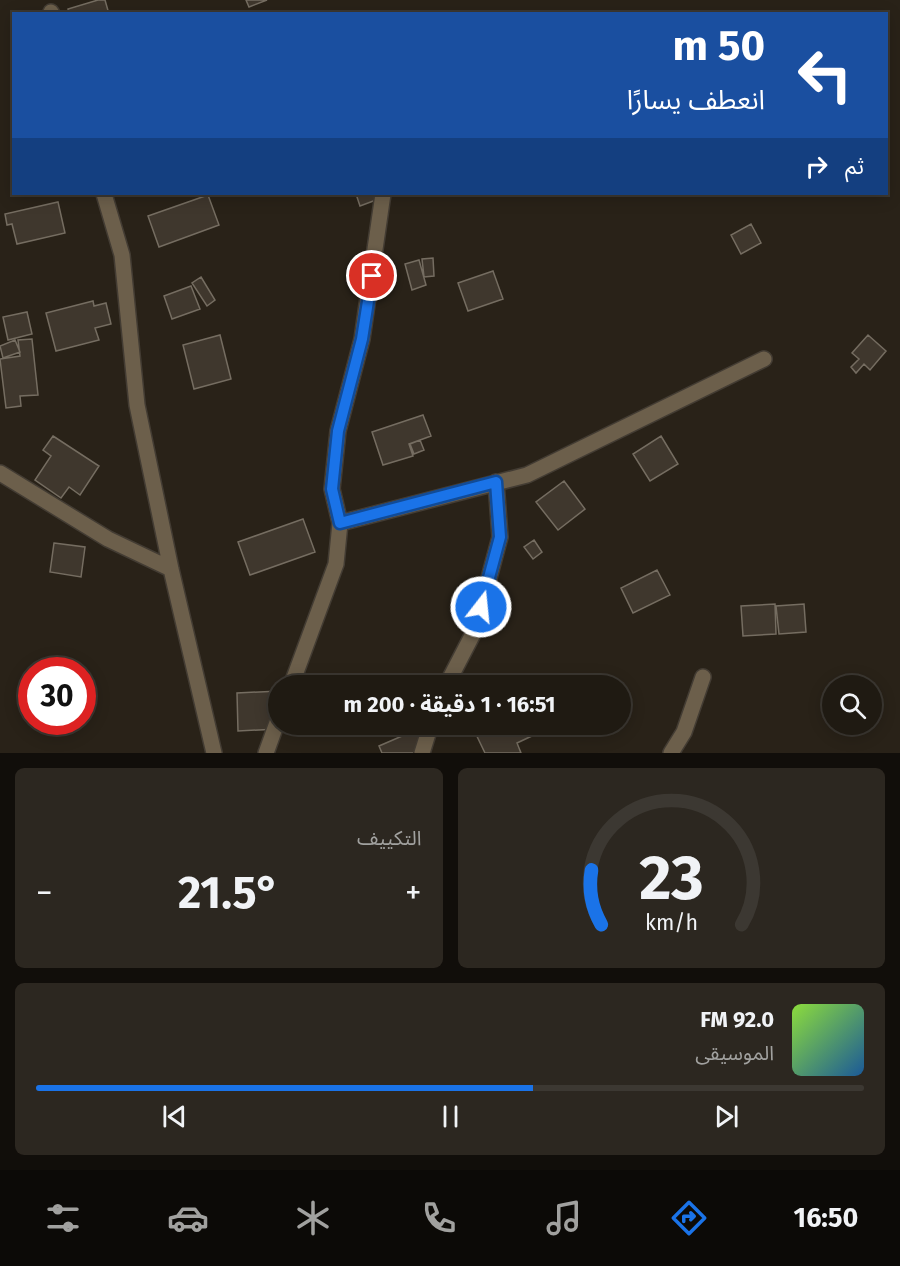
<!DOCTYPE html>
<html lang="ar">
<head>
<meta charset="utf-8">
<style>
	body { margin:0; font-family:"Fira Sans","Noto Sans Arabic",sans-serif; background:#2c2720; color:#f1f3f6; direction:rtl; height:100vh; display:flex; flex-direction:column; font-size:22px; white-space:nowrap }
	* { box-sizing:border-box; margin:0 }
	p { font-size:20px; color:#a1a19f }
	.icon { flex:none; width:33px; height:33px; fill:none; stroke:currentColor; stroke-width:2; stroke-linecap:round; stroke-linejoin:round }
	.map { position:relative; height:753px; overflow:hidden; direction:ltr }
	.sheet { display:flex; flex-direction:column; gap:15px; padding:15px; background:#110e0a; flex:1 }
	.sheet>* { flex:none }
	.top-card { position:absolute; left:12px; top:12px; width:876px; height:183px; border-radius:0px; box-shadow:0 3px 15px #0003,0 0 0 2px #3c3832; direction:rtl; background:#1a4fa0; color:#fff; overflow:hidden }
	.controls { position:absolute; left:822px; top:675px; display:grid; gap:12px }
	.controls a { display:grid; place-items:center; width:60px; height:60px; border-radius:50%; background:#1f1a12; box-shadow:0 3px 15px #0003,0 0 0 2px #3c3832; font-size:30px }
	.speed { position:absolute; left:18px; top:657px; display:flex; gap:12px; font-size:30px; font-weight:700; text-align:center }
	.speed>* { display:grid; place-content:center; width:78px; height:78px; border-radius:50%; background:#1f1a12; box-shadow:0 3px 15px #0003,0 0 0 2px #3c3832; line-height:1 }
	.speed .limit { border:9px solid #d22; background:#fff; color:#111 }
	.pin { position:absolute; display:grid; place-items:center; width:51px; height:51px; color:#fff; margin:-26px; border:3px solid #fff; border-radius:50%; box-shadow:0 2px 6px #0007 }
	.me { position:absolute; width:66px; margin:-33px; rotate:16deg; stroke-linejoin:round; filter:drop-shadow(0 0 4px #0008) }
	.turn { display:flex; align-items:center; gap:21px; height:126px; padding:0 24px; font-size:27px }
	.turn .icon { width:78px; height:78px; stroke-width:2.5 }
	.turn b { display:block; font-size:42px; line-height:51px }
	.then { display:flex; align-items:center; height:57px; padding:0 24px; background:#0003; gap:12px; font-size:22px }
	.big { font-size:45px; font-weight:700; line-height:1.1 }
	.sheet .tile { flex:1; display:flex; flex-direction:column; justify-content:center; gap:9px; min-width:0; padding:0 21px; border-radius:9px; background:#2c2720 }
	.sheet .dial { align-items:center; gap:0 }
	.dial svg { height:156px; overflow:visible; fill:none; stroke:#3c3832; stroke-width:7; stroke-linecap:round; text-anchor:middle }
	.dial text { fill:#f1f3f6; stroke:none }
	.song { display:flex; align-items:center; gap:18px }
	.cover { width:72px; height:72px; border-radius:9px; background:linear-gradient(135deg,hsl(90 70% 55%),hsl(210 70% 35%)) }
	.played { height:6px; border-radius:3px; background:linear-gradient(90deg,#1a73e8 60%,#3c3832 60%) }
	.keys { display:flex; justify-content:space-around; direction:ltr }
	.heat { display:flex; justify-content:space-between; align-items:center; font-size:33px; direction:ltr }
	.sheet .tiles { flex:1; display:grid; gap:15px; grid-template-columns:1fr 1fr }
	.tile:last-child { grid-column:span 2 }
	.trip { position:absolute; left:268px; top:675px; width:363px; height:60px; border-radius:30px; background:#1f1a12; box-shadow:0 3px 15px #0003,0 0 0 2px #3c3832; font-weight:700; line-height:60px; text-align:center; direction:rtl }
	.menu { display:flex; height:96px; justify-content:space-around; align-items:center; background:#0c0a07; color:#a1a19f }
	.menu .icon { width:42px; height:42px }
	.menu .active { color:#1a73e8 }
	.menu b { font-size:27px; color:#f1f3f6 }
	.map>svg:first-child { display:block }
</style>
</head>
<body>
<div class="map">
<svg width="900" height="753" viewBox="0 0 900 753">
	<rect width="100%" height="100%" fill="#292218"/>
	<path fill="#3f372d" stroke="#756d61" stroke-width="1.5" d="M98,0h7l4,14h-40l-1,-5z
		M246,0h21l-18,7z
		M356,194h36l-32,12z
		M208,195l11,30 -60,22 -11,-31z
		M58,202l7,31 -48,11 -5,-20 -5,1 -2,-11z
		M751,224l10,19 -20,11 -10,-19z
		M433,258l1,18 -10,1 -2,-18z
		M419,260l7,25 -14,5 -7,-26z
		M493,271l10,28 -35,12 -10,-28z
		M201,277l14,23 -8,6 -15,-23z
		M191,286l9,23 -28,10 -8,-23z
		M93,301l1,5 12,-3 5,21 -16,4 4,12 -43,11 -10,-38z
		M27,312l5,22 -24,6 -5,-23z
		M220,335l11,44 -37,10 -11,-44z
		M868,335l18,16 -16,19 -6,-6 -8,9 -5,-6 8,-8 -7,-6z
		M32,339l6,56 -18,1 1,10 -15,2 -6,-49 20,-3 -2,-16z
		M15,340l5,12 -17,6 -3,-12z
		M423,415l8,21 -22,8 4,12 -30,9 -11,-33z
		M53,436l46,30 -19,29 -11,-8 -8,11 -26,-18 16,-24 -8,-6z
		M661,436l17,28 -28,17 -17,-27z
		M420,440l4,10 -10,4 -4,-10z
		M564,481l21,28 -27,21 -22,-28z
		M303,519l12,33 -65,23 -12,-33z
		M534,540l8,12 -9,7 -9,-12z
		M54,543l31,4 -4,30 -31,-5z
		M657,570l13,25 -37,18 -12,-25z
		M775,604l1,30 -33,2 -2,-30z
		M804,604l2,28 -27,2 -3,-28z
		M279,691l-1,38 -40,2 -1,-38z
		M480,724h68l1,4 -32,15 4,10h-36l-12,-25z
		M416,730l11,23h-45l-3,-7z"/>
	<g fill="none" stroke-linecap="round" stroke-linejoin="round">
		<g stroke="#433c33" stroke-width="18">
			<path id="street" d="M51,12l1,2
				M104,194l18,61 15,150 34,164 43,184
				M0,473l108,66 63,30
				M340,523l187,-48 237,-116
				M291,686l45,-122 4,-41 -8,-34 6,-58 24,-92 21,-145
				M446,686l29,-56 25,-93 -4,-55
				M266,753l13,-36
				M422,753l9,-29
				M671,753l13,-21 19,-55"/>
		</g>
		<use href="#street" stroke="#6c5f4b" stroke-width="15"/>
	</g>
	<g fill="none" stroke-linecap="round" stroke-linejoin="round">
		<g stroke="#114b97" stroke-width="15">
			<path id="route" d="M372,276l-10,63 -24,92 -6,58 8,34 156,-41 4,55 -19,70"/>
		</g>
		<use href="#route" stroke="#1a73e8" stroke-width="10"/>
	</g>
</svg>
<div class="controls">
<a><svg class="icon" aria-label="search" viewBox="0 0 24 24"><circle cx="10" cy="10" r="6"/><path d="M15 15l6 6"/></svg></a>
</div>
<div class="speed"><div class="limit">30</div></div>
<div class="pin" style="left:372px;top:276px;background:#d93025"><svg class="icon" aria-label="arrive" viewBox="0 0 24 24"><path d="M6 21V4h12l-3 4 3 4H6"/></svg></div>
<svg class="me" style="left:481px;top:607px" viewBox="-20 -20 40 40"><circle r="17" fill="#1a73e8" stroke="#fff" stroke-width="3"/><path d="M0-11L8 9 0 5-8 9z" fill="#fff"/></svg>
<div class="trip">16:51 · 1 دقيقة · 200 m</div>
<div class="top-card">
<div class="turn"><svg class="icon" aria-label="left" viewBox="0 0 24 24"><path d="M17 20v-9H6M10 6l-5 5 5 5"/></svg><div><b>50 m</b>انعطف يسارًا</div></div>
<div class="then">ثم<svg class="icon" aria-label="right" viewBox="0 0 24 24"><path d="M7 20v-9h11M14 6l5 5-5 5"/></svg></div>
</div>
</div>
<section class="sheet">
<div class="tiles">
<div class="tile dial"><svg viewBox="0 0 100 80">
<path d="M14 69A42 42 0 1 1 86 69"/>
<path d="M14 69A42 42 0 0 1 9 41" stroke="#1a73e8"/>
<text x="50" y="56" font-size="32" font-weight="700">23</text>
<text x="50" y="72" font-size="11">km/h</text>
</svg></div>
<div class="tile"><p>التكييف</p>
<div class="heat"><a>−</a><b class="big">21.5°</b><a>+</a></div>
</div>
<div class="tile">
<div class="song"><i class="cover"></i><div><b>92.0 FM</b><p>الموسيقى</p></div></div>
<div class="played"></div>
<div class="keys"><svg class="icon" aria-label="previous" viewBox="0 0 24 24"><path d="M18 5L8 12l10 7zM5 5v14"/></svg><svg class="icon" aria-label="pause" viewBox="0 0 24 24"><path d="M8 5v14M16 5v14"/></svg><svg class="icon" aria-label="next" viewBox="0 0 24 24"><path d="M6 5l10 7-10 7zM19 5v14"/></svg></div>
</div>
</div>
</section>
<nav class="menu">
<b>16:50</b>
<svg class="icon active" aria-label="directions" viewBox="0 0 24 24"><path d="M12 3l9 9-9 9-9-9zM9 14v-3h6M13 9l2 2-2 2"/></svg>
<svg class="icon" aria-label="music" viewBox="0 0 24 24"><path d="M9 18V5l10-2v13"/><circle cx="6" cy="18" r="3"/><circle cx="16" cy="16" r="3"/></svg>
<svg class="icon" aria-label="phone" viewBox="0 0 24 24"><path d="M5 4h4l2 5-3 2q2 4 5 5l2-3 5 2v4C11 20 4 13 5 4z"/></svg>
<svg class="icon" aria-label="climate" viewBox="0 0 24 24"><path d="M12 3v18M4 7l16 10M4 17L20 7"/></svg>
<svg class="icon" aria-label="car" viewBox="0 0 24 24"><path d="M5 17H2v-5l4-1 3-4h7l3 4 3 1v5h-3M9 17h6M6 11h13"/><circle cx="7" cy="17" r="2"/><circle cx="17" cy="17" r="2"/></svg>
<svg class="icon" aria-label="filters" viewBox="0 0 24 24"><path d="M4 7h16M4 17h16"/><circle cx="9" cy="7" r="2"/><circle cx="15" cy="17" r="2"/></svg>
</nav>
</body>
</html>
